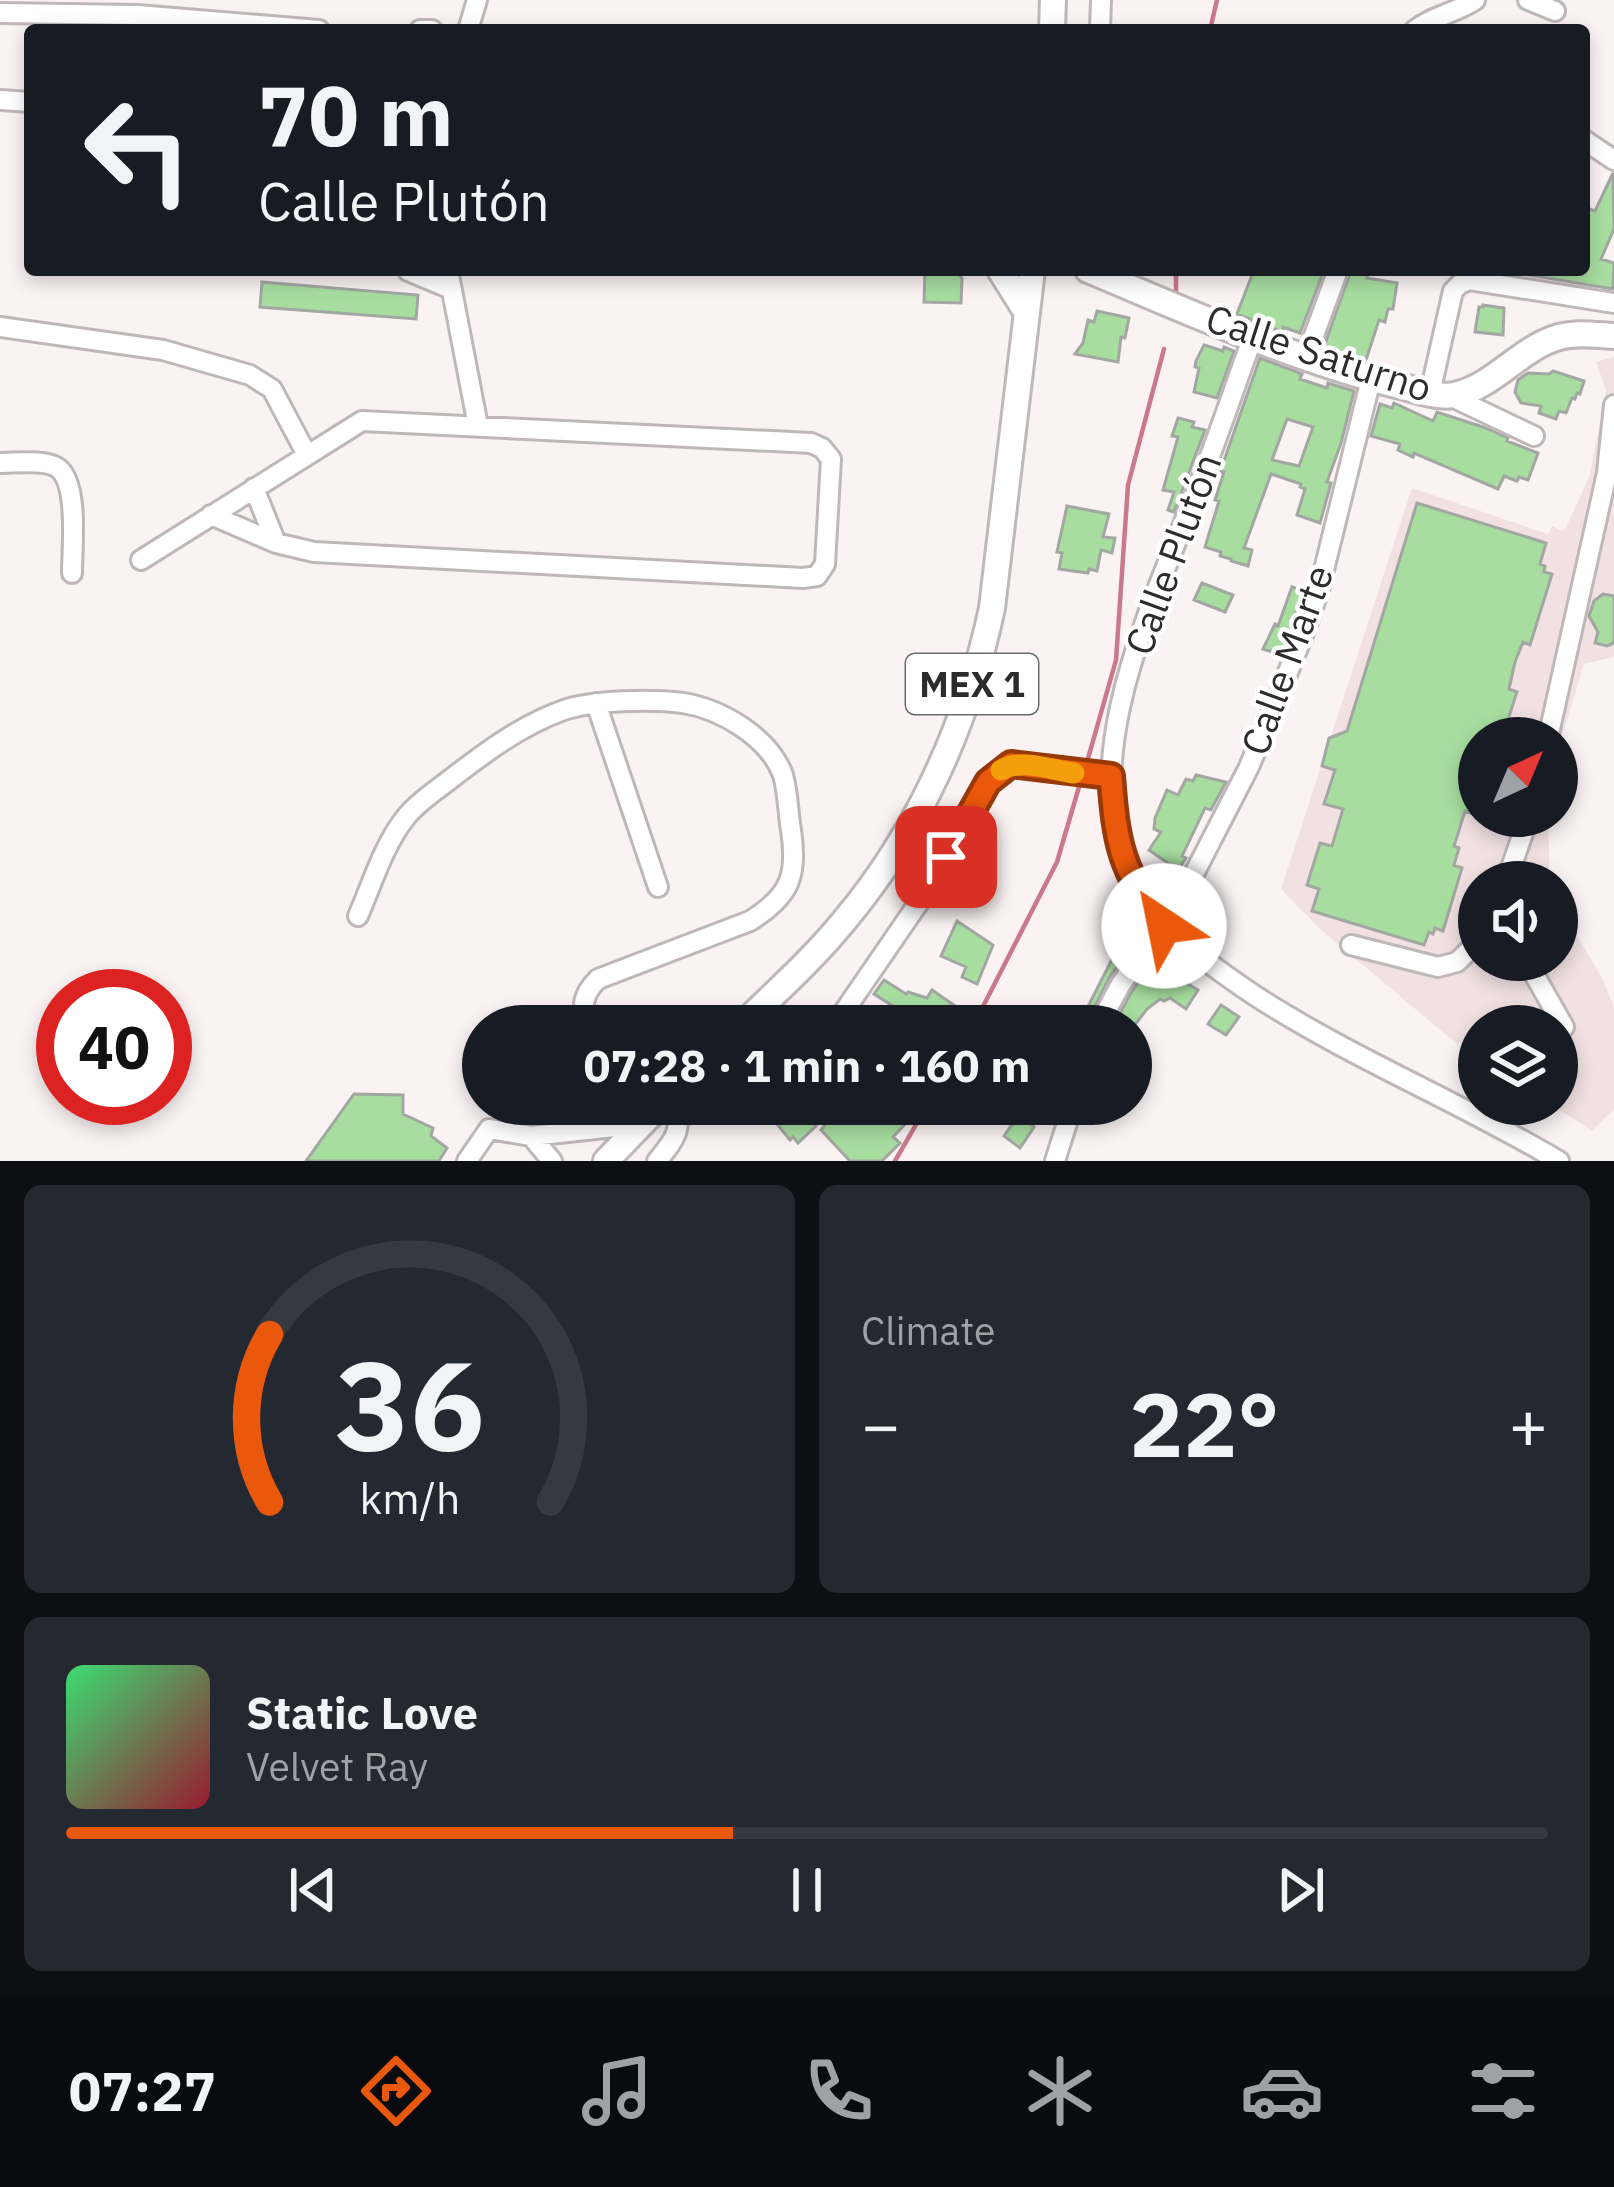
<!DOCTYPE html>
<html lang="en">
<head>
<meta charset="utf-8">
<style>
	body { margin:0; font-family:"IBM Plex Sans",sans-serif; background:#242831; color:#f1f3f6; height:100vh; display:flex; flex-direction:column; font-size:45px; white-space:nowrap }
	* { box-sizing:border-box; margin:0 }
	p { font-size:39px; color:#9ea1a6 }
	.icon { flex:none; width:66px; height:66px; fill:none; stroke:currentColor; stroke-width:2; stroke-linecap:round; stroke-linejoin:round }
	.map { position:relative; height:1161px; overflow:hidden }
	.details { display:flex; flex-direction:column; gap:24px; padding:24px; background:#0d0f14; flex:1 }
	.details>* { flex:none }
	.top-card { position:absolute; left:24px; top:24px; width:1566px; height:252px; border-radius:12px; box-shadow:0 6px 18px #0003; background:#171b24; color:#f1f3f6; overflow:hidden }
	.needle { width:78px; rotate:44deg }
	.buttons { position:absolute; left:1458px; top:717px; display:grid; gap:24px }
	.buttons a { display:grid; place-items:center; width:120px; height:120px; border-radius:50%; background:#171b24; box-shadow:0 6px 18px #0003; font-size:60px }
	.speed { position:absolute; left:36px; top:969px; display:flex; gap:24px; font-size:60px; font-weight:700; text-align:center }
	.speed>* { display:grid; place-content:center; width:156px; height:156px; border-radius:50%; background:#171b24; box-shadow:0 6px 18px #0003; line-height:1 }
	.speed .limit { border:18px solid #d22; background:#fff; color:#111 }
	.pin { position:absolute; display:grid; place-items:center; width:102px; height:102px; color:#fff; margin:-51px; border-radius:24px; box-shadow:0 6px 18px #0006 }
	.me { position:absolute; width:132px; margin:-66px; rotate:326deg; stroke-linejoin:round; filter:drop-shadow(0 0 9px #0008) }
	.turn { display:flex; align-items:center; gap:42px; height:252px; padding:0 36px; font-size:54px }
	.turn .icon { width:156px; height:156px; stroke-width:2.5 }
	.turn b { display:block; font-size:84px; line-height:102px }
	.big { font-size:90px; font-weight:700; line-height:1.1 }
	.details .tile { flex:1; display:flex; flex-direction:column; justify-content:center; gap:18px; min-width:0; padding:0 42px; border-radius:18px; background:#242831 }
	.details .dial { align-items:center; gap:0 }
	.dial svg { height:312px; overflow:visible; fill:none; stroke:#363941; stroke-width:7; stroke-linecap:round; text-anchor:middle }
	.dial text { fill:#f1f3f6; stroke:none }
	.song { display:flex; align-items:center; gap:36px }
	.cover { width:144px; height:144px; border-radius:18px; background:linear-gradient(135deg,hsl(140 70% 55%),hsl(350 70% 35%)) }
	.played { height:12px; border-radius:6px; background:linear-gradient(90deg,#ea580c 45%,#363941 45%) }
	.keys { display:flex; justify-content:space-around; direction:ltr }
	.heat { display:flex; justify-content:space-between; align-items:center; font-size:66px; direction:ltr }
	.details .tiles { flex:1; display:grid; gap:24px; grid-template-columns:1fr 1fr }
	.tile:last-child { grid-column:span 2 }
	.trip { position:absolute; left:462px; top:1005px; width:690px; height:120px; border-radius:60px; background:#171b24; box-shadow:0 6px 18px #0003; font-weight:700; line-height:120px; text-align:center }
	.dock { display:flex; height:192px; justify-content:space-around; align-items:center; background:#090b0e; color:#9ea1a6 }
	.dock .icon { width:84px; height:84px }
	.dock .current { color:#ea580c }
	.dock b { font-size:54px; color:#f1f3f6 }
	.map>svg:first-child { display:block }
</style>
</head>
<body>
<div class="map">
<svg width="1614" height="1161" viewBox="0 0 1614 1161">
	<rect width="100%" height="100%" fill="#faf2f3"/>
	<path fill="#f1e1e3" d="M1614,357v300l-30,7 -27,89v-15h-78v78h69l2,66h-71v78h78v-58l45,76 12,29v102l-22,22 -41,-27h6v-78h-78v30l-29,-18 -130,-109 -39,-40 131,-401 136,46 4,-8 10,5 4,-3 24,-53 16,-85 -10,-28z"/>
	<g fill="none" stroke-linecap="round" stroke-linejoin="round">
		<path stroke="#ca798b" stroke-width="4.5" d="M1210,30l7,-30
			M1176,296v-26
			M1085,769l31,-109 12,-175 36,-136
			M973,1026l84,-164 24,-82
			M895,1161l33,-57"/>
	</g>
	<path fill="#a7dea0" stroke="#a2a7a2" stroke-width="3" fill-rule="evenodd" d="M1613,173l1,56 -13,30 13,4 -1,26 -84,-14v-5h55v-63l11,4z
		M925,270h29l8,8 -1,25 -37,-1z
		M1254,270h70l-24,63 -17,-6 -1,5 -45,-18z
		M1351,270l17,4 -1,4 30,5 -4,26h-5l-3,13 -6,-2 -13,40 -42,-13z
		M262,282l156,13 -2,24 -156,-12z
		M1483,305l21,3 -1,27 -28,-3 4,-25h4z
		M1097,311l32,7 -4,20 -4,-1 -3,25 -43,-8 8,-11 5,-23 6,2z
		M1204,345l19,6 1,-4 10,4 -17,47 -23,-6 5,-24 -4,-1 1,-6z
		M1260,358l42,16 -2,5 27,9 1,-5 26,8 -13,52 -14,39 4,1 -11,40 -23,-8 8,-26 -5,-2 1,-3 -30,-10 -27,74 8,2 -4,16 -17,-5v-2l-11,-3 1,-4 -16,-5 14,-46 -4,-1 9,-28h-4zM1287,419l26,8 -14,39 -27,-6z
		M1553,371l31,10 -4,13 -3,-1 -2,6 -3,-1 -6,15 -7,-2 -3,8 -17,-6 2,-7 -20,-3 -6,-11 3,-12 10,-7 21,1z
		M1394,403l39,18 4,-9 46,15 25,11 -1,3 31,12 -10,27 -9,-3 -2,4 -13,-5 -6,13 -84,-36 -1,4 -15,-7 2,-6 -29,-8 9,-32 12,4z
		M1178,418l16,4 -2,5 13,3 -31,82 -6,-2 6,-18 -11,-2 15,-53 -6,-1z
		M1417,503l129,40 -6,21 5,2 -1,6 8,2 -22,71 -7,-3 -8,20 -6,27 8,3 -15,46h-23v78l-14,-5 -11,35 5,2 -5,17 8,3 -19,63 -8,-3 -2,6 -4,-2 -5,13 -112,-34 7,-22 -12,-4 13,-42 12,3 11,-37 -19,-5 11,-34 -13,-4 7,-28 18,-7z
		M1067,506l42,8 -6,23 12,1 -3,15 -11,-3 -4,21 -8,-2 -1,4 -29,-4 3,-16 -5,-1z
		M1202,583l31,12 -8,17 -31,-12z
		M1292,587l12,4 -23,64 -18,-6 12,-25 3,2z
		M1603,594l11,2v47l-7,3 -12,-3 3,-11 -9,-16 5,-15z
		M1196,775l30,7 -15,28 -6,-2 -23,48 4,2 -8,12 -29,-20 12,-18 -7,-3 1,-11 12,-28 11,5 8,-16 7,2z
		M957,921l36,24 -16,39 -15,-7 4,-10 -25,-11z
		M1128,928l12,6 -31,44 -24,48h-7z
		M1165,946l14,11 -10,16 29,17 -12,19 -16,-11 -6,3 -4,-2 -13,10 -13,17h-21l19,-35z
		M884,980l22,14 2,-2 19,6 5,-8 33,23 -8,13h-46l4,-6 -41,-26z
		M1221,1005l18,12 -13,18 -18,-11z
		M354,1094l49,1v19l30,14 -2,8 16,12 -8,13h-133z
		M787,1104h22l-6,8 13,14 -18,17 -5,-6 -3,3 -18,-22z
		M841,1104h78l2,12 -4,8 -7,-5 -17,18 7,6 -18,18h-32l-29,-31z
		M1018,1116l16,11 -14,21 -16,-12z"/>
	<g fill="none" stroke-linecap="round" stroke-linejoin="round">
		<g stroke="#bfb7b8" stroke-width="24">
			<path id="minor" d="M1528,0l27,11
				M0,13l137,2 182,15
				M420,30h12
				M468,30l9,-30
				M1100,30l1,-30
				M1415,30c17,-14 41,-17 60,-30
				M0,100l30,2
				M1584,140l30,20
				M448,270l30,156
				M408,271l43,18
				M0,327l163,23 87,25 22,14 35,66
				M1253,337c-20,54 -38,109 -60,163 -43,109 -117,261 -63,377 22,48 81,89 124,118 97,63 206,107 305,166
				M1306,357l32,-87
				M1430,393l23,-102 7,-7 9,-4 145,23
				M1450,396l84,40
				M0,463c16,0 46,-4 58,5 21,16 14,80 14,105
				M254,488l22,55
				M141,560l221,-139 449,22 11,5 9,11 -6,105 -8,12 -14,2 -489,-26 -38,-9 -65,-28
				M596,703l62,184
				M1548,738l59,-265 7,-68
				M1506,882l23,-66
				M358,916c14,-32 26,-72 48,-99 11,-14 28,-25 42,-36 35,-27 73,-56 116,-71 29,-10 88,-11 119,-7 38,6 86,34 100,72 5,17 5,38 8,55 7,46 -1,66 -41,91l-152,58c-15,15 -18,27 -9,47
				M1351,945l87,22 19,-5 22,-21
				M1526,960l38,67
				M834,1026l90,-131 64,-113 23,-18 100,12
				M1098,1026l23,-42 58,-81 70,-136 55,-134 15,-43 52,-211
				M531,1136l21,25
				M467,1161l22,-32 42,7 111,-12
				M657,1161c18,-22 24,-28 20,-57
				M1055,1161l18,-57"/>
		</g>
		<g stroke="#bfb7b8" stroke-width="30">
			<path id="major" d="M1052,30l1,-30
				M1000,270l27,43
				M1088,270c101,42 206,90 312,116 17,4 37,12 54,9 40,-8 66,-47 105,-58 17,-5 37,-2 55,-1
				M741,1026c35,-34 72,-67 103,-105 75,-89 124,-200 148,-313l40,-338
				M606,1161l55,-57"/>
		</g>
		<use href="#minor" stroke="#fff" stroke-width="18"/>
		<use href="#major" stroke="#fff" stroke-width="24"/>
	</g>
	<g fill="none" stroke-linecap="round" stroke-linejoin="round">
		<g stroke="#983908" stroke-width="30">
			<path id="route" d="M946,857l42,-75 23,-18 100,12c5,67 10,96 53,150"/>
		</g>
		<use href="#route" stroke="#ea580c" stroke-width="21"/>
		<path stroke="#f59e0b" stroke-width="21" d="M1001,770c21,-12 50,0 73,3"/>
	</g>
	<g text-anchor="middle" stroke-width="9" stroke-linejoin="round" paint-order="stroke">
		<rect fill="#fff" stroke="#6d6b6b" stroke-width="3" x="906" y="654" width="132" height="60" rx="9"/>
		<g font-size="36" font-weight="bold" fill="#2e2b2b">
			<text x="972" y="697">MEX 1</text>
		</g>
		<g font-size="39" fill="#2e2b2b" stroke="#fff">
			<text transform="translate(1319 353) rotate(18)" y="14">Calle Saturno</text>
			<text transform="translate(1173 554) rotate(-70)" y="14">Calle Plutón</text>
			<text transform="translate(1287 660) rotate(-70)" y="14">Calle Marte</text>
		</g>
	</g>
</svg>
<div class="buttons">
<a><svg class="needle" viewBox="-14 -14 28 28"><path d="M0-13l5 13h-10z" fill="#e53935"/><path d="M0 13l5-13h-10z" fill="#9ea1a6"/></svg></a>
<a><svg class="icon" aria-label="sound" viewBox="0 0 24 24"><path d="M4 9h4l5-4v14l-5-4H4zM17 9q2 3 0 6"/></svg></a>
<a><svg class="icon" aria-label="layers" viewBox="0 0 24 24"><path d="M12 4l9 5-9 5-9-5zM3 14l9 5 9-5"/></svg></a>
</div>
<div class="speed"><div class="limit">40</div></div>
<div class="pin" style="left:946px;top:857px;background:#d93025"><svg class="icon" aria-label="arrive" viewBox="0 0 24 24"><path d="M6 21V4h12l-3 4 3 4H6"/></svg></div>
<svg class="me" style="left:1164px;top:926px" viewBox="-20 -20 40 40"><circle r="19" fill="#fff"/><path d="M0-13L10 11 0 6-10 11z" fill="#ea580c"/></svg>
<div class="trip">07:28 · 1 min · 160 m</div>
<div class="top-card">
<div class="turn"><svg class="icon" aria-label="left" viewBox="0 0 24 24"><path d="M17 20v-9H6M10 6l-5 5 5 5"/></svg><div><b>70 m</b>Calle Plutón</div></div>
</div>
</div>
<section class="details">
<div class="tiles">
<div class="tile dial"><svg viewBox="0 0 100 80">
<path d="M14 69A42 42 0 1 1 86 69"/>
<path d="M14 69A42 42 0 0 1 14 26" stroke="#ea580c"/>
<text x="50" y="56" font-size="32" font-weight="700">36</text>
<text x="50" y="72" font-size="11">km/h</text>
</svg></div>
<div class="tile"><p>Climate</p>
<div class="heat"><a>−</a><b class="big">22°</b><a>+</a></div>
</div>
<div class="tile">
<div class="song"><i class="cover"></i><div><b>Static Love</b><p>Velvet Ray</p></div></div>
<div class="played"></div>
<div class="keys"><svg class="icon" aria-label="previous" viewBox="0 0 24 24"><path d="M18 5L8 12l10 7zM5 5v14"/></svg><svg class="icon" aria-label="pause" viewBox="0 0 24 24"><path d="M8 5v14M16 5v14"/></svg><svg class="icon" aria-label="next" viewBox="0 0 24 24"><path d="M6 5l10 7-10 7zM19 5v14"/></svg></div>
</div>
</div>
</section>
<nav class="dock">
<b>07:27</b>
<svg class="icon current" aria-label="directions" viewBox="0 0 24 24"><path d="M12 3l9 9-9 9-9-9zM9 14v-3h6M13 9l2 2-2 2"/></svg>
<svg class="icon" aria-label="music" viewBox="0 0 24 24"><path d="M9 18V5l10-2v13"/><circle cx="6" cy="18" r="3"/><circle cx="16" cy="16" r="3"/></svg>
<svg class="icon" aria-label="phone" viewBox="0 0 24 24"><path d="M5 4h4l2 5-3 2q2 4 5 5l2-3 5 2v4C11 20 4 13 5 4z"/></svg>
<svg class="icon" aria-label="climate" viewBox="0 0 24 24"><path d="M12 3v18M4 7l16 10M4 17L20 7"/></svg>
<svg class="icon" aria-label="car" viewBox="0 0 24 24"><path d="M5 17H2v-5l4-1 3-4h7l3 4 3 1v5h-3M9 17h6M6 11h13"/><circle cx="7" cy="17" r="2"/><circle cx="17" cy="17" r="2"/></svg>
<svg class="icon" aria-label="filters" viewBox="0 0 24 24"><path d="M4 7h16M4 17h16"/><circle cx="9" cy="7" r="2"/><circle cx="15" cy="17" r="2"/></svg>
</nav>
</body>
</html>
